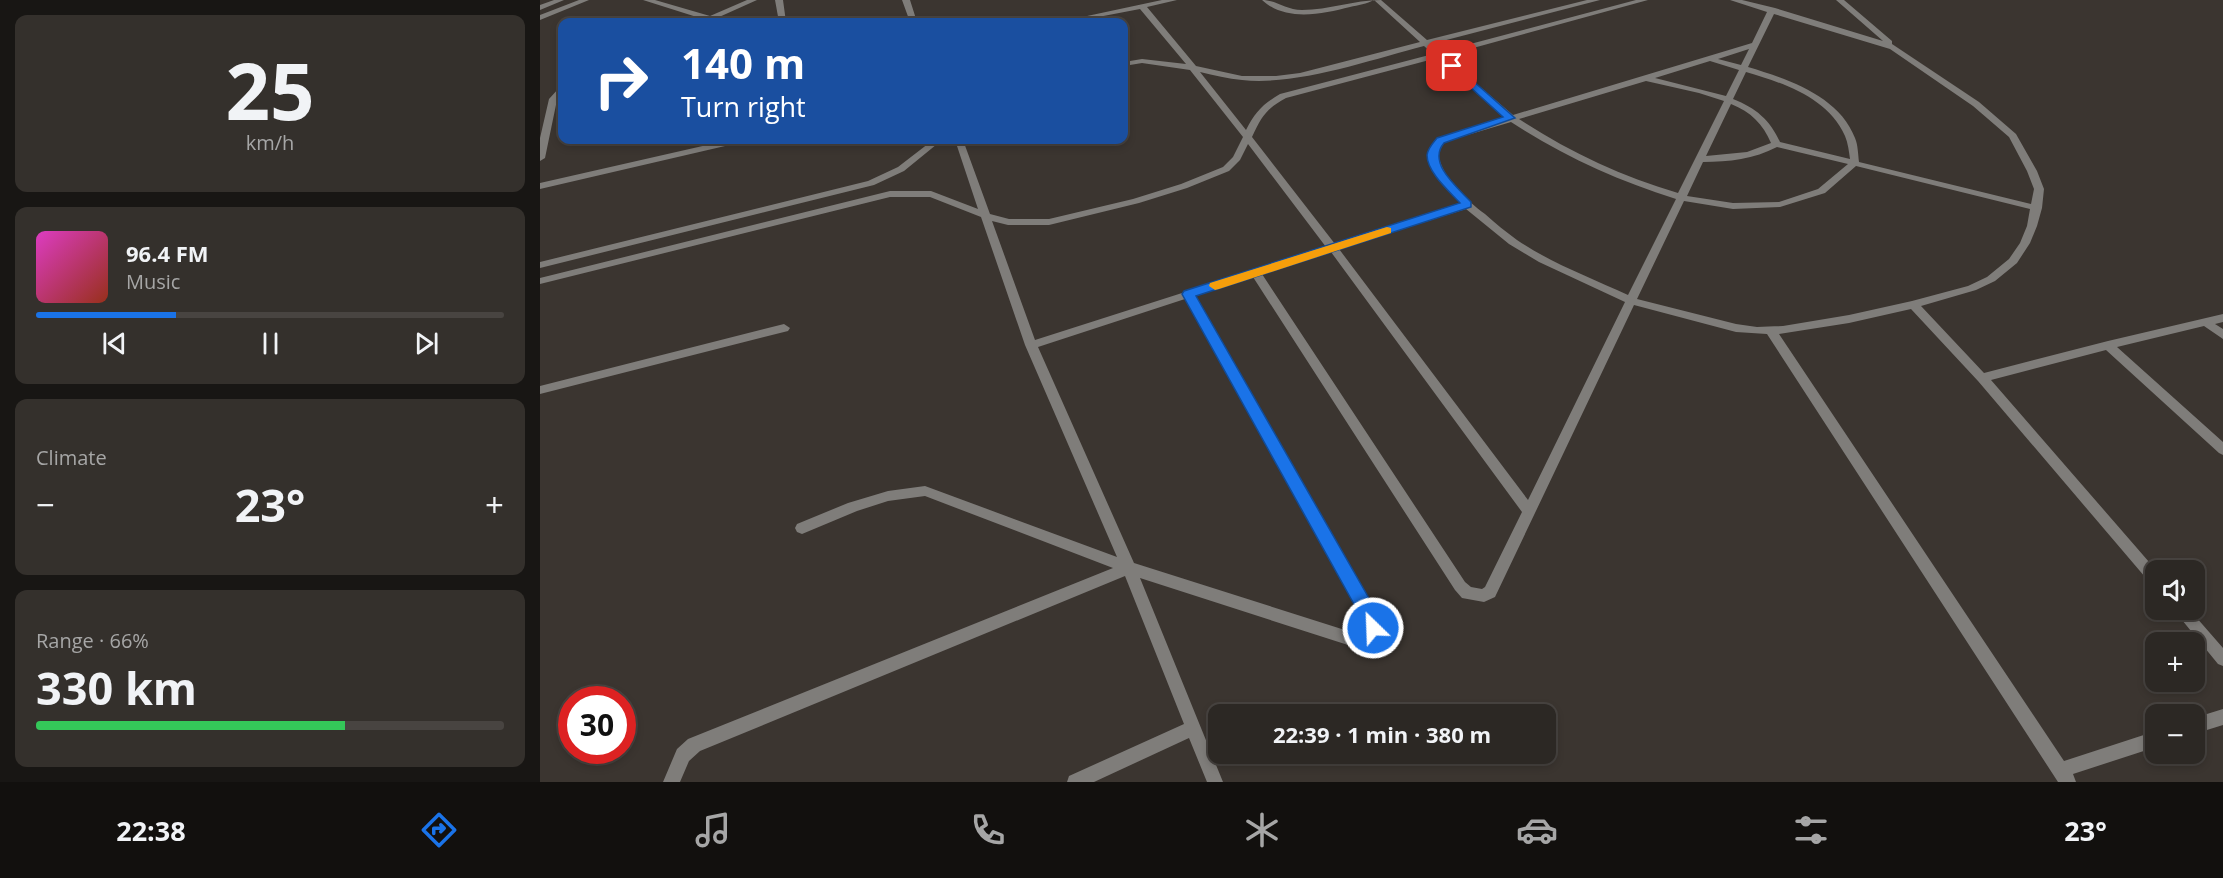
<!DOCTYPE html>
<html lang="en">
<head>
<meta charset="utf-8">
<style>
	body { margin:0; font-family:"Open Sans",sans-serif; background:#34302c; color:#f1f3f6; height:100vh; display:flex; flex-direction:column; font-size:22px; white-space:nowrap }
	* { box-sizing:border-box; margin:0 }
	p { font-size:20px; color:#a6a6a6 }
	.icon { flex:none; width:33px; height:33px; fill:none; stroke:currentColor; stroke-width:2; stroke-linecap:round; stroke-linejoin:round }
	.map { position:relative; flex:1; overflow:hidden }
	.details { display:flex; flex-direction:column; gap:15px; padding:15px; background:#181614; width:540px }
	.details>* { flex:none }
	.guide { position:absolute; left:18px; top:18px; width:570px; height:126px; border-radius:12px; box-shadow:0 3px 9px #0003,0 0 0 2px #484441; background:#1a4fa0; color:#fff; overflow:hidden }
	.buttons { position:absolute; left:1605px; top:560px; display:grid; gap:12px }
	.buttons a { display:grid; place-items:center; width:60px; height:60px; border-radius:12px; background:#2c2824; box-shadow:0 3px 9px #0003,0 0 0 2px #484441; font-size:30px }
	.speed { position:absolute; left:18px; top:686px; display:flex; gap:12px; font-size:30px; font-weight:700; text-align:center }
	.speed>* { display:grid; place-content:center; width:78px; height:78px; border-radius:50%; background:#2c2824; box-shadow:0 3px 9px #0003,0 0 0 2px #484441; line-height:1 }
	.speed .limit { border:9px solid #d22; background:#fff; color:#111 }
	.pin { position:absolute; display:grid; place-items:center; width:51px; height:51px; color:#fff; margin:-26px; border-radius:12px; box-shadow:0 3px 9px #0006 }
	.me { position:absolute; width:66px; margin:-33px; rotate:336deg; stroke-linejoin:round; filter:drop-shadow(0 0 4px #0008) }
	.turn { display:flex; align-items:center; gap:21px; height:126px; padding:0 24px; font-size:27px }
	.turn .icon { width:78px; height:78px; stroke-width:2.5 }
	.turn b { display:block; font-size:42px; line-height:51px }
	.big { font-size:45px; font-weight:700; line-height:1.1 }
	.details .tile { flex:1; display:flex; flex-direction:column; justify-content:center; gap:9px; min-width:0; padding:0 21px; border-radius:12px; background:#34302c }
	.details .dial { align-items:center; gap:0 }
	.dial b { font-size:78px; line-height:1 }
	.song { display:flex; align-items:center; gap:18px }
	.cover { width:72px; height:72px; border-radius:9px; background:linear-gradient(135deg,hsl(310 70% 55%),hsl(10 70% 35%)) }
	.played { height:6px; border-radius:3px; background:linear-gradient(90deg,#1a73e8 30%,#484441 30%) }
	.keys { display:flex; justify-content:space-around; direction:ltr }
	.heat { display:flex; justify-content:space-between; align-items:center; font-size:33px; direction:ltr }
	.charge { height:9px; border-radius:4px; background:linear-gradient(90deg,#34c759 66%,#484441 0) }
	.trip { position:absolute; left:668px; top:704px; width:348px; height:60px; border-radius:12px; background:#2c2824; box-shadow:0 3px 9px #0003,0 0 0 2px #484441; font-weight:700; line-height:60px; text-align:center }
	.dock { display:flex; height:96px; justify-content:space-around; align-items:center; background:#12100e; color:#a6a6a6 }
	.dock .icon { width:42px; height:42px }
	.dock .selected { color:#1a73e8 }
	.dock b { font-size:27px; color:#f1f3f6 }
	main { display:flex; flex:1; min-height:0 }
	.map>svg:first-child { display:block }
</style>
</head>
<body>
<main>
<section class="details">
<div class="tile dial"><b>25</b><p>km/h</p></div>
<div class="tile">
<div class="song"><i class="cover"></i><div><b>96.4 FM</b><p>Music</p></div></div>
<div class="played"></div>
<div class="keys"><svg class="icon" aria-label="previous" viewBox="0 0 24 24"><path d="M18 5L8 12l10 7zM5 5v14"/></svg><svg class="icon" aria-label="pause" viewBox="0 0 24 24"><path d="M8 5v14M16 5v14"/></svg><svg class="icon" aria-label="next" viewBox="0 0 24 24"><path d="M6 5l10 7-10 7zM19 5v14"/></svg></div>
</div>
<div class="tile"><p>Climate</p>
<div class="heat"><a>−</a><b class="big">23°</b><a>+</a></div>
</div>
<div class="tile"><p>Range · 66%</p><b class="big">330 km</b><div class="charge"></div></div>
</section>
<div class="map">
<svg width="1683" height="782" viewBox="0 0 1683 782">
	<rect width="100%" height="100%" fill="#3b3530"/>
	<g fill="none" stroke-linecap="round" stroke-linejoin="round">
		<path fill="#7f7d7a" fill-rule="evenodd" d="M14,0h10l-24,10v-5z
			M39,0h10l-49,20v-5z
			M103,0h12l55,16 37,-16h10l-49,22h-6l1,-3z
			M235,0h8l3,22h-7z
			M362,0h8l7,22h-7z
			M622,0h15l-30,7 49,59 46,10h34l24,-3 120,-31 -46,-42c-7,4 -16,5 -24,7 -28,7 -64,15 -88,-7 14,0 24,10 40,10 27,0 52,-10 79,-10l46,40 160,-40h13l-169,44 9,8 196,-52h12l-204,56 69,59 239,-72 15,-31 -37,-12h12l33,8 108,33 -47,-41h8l48,41v3l87,58 37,32 21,37 7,18 -2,19 -5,18 -7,17 -13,20 -22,18 -19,9 -55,16 63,67 124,-32 115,-27v8l-8,2 8,5v10l-19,-13 -87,21 106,95v13l-4,-2 -113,-103 -115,30 165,190v16l-5,-2 -173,-203 -67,-72 -62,14 -70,11 285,427 92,-30v16l-83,27 3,8h-18l-291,-448 -31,-2 -102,-27 -139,292 -11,5 -22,-4 -7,-8 -202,-313 -58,19 178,311 7,21 -7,13 -25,4 -208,-67 83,204h-16l-18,-44 -95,44h-27l2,-6 115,-52 -59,-148 -425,175 -11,10 -9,21h-17l14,-33 11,-10 425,-171 -188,-72 -37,5 -31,10 -55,23 -5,-2 -2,-4 2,-4 51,-21 40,-12 37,-5 192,71 -92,-212 -44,-128 -51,-20h-40l-350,87v-6l350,-87h41l47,18 -23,-69h8l27,74 19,5h40l84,-20 48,-15 42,-17 10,-10 10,-20 -53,-67 -48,-7 -18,3v-4l18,-3 44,5 -46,-55 -68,13h-13zM1234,14l116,35 83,57 36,31 18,34 7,18 -3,15 -172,-42c-1,-8 -1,-17 -4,-24 -16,-42 -67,-59 -107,-71zM884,46l9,8 -153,40c-17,10 -25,18 -34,36l-46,-58c14,3 28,7 42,8 54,6 128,-20 182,-34zM1209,49l-8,16 -23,-6zM897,58l68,60 -67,20 -10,16c4,20 19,35 33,50l-126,40 -83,-107c10,-21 14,-28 34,-39zM1170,61l29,9 -13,26 -71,-18zM1206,72c38,11 82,26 99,64 3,7 4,16 5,23l-70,-17c-10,-22 -24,-34 -47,-43zM1106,81l53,12 25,8 -46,92c-57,-17 -109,-41 -159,-74zM1191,104c20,8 32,20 40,39l-24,9 -41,4zM971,122c52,34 105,58 165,77l-48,96c-37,-17 -77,-32 -111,-55 -11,-8 -22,-17 -32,-26 -20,-15 -42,-35 -47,-60l6,-12zM708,144l78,103 -291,93 -43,-119 16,4h41l90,-22 48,-15 42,-17 11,-11zM1237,147l71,17 -30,25 -39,13 -46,1 -46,-7 16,-34c26,0 51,-3 74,-15zM1316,166l174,43 -3,17 -7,17 -11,16 -22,18 -19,9 -56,15 -63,14 -66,11 -26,1 -21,-3 -99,-25 47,-98 49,8 47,-2 45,-14zM926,209l43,35 30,18 86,40 -97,198 -189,-251zM791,252l191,260 -37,75 -3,2 -11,-2 -6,-5 -203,-308zM645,299l176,315 4,13 -1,3 -16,1 -214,-68 -96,-216z
			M19,88h3v6l-5,6 -12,58 -5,3v-23l9,-39z
			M189,140h13l-4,3 -198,46v-6z
			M393,140h9l-38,31 -30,14 -334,83v-6l328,-81 30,-14z
			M244,324l6,4 -2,3 -248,63v-8z
			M1633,609h16l34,39v18l-5,-2z
			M1683,709v16l-29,9v-16z"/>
	</g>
	<path fill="#1a73e8" stroke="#114b97" stroke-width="1.5" d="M909,65h6l60,53 -71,25c-17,20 13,44 27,59v5l-275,89 178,311 7,21 -2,5 -6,2 -6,-2 -7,-18 -178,-321 2,-3 276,-88c-11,-12 -33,-31 -33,-48 1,-7 6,-12 10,-17l66,-21 -54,-49z"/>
	<path fill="#f59e0b" d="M847,227l4,1v5l-172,56 -4,1 -6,-4 1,-3z"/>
</svg>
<div class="buttons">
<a><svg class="icon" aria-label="sound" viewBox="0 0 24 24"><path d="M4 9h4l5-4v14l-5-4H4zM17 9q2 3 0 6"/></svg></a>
<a>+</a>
<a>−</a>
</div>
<div class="speed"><div class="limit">30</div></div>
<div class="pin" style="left:912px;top:66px;background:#d93025"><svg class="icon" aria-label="arrive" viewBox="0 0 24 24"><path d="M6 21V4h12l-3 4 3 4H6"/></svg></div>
<svg class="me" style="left:833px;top:628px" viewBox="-20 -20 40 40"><circle r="17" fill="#1a73e8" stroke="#fff" stroke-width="3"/><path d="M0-11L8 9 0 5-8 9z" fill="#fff"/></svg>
<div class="trip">22:39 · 1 min · 380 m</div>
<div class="guide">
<div class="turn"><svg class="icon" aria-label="right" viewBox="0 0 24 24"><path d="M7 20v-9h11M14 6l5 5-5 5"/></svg><div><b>140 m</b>Turn right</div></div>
</div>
</div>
</main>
<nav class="dock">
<b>22:38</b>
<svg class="icon selected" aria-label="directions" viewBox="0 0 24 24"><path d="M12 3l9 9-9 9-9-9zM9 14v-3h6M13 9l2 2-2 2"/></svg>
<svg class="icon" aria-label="music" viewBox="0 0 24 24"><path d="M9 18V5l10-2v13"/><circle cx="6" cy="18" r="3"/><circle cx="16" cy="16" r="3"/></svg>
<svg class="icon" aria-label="phone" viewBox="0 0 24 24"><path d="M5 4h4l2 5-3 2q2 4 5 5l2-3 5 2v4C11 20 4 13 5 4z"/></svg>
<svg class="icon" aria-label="climate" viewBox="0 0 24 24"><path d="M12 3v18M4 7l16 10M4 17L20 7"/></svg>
<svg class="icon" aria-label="car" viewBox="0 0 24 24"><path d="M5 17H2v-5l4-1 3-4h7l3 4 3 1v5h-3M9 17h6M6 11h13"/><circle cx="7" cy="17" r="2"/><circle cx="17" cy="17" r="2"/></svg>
<svg class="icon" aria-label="filters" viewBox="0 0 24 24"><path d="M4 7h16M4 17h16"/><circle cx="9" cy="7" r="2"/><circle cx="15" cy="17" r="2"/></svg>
<b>23°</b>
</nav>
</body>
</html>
